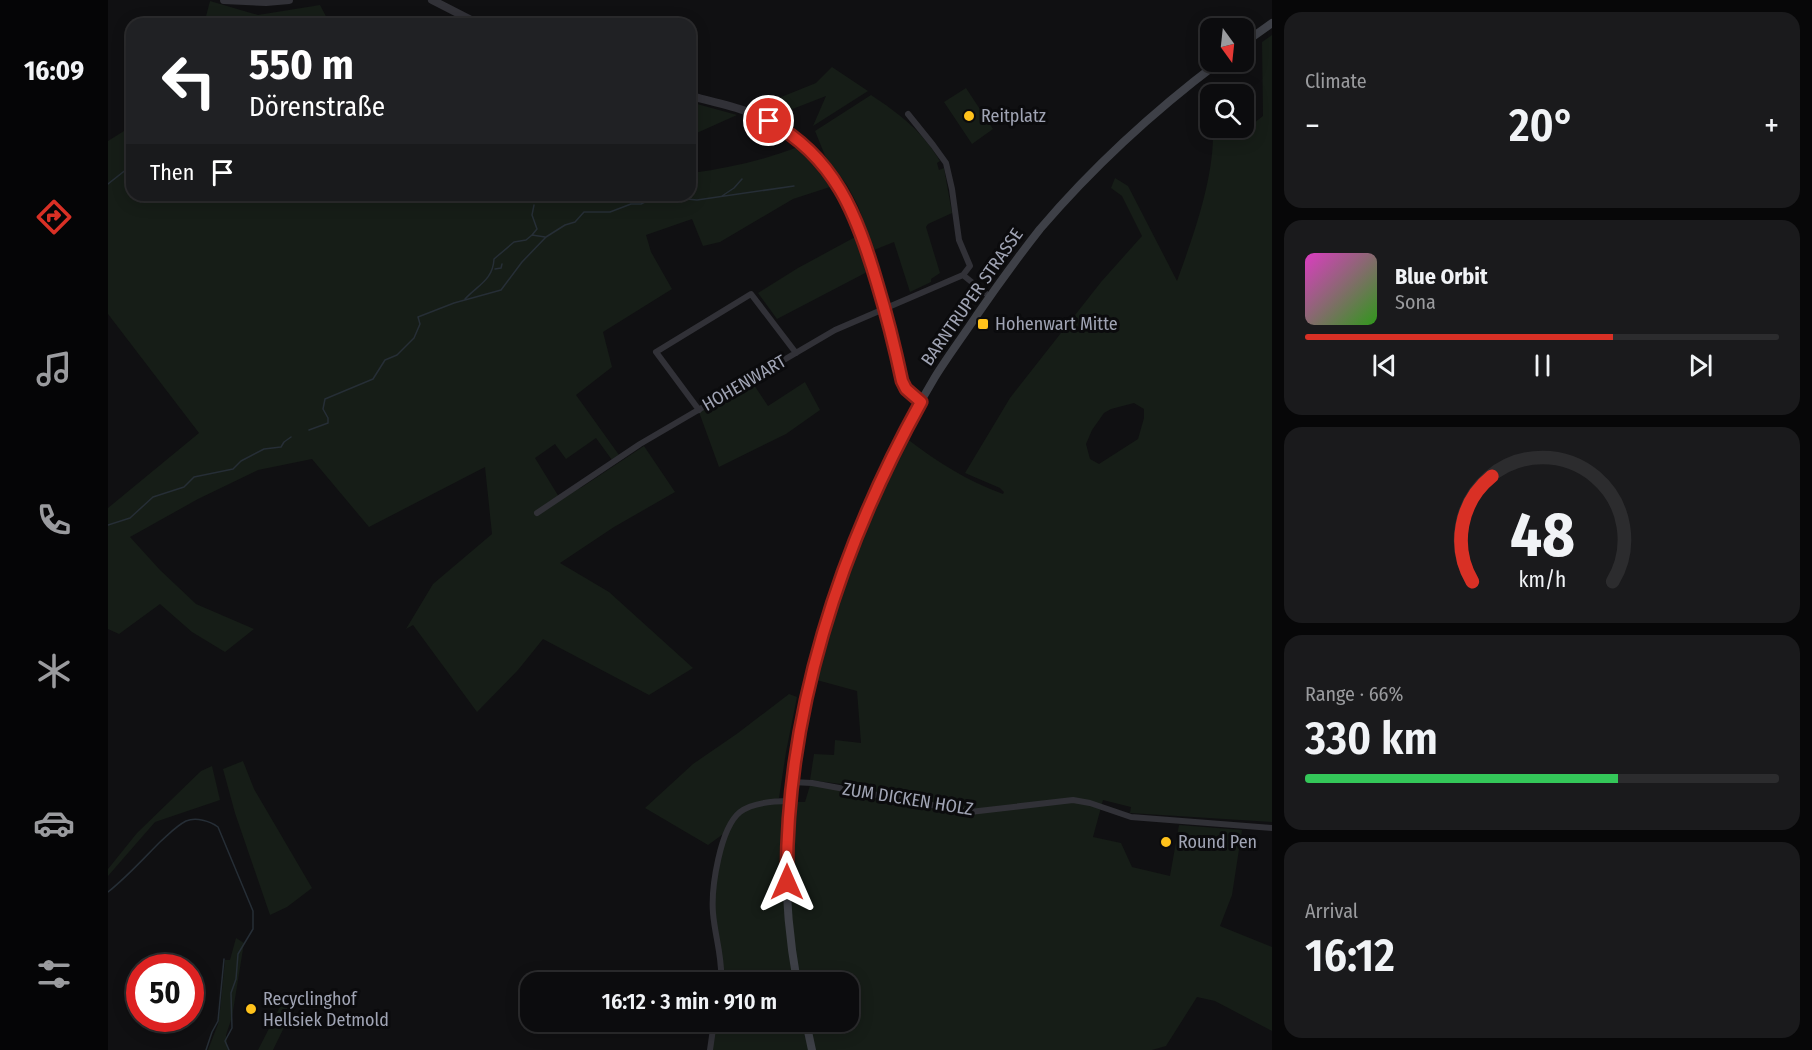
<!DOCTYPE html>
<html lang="en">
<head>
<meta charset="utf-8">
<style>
	body { margin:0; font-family:"Fira Sans Condensed",sans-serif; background:#1a1a1c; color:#f1f3f6; height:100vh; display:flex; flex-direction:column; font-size:22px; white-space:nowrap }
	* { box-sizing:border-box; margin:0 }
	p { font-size:20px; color:#9a9b9e }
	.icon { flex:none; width:33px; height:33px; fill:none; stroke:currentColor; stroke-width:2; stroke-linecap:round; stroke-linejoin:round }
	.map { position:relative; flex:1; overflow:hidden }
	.side { display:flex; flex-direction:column; gap:12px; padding:12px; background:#070708; width:540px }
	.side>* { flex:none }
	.banner { position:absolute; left:18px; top:18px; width:570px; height:183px; border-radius:18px; box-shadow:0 3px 15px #0003,0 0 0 2px #2c2c2e; background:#202124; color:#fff; overflow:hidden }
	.needle { width:39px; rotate:165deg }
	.controls { position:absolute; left:1092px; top:18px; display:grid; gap:12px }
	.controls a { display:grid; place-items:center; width:54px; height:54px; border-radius:12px; background:#0c0c0e; box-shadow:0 3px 15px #0003,0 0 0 2px #2c2c2e; font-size:30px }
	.speed { position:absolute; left:18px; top:954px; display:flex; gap:12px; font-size:30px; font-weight:700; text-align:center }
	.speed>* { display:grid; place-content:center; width:78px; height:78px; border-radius:50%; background:#0c0c0e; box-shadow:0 3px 15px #0003,0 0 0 2px #2c2c2e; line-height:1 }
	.speed .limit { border:9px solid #d22; background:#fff; color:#111 }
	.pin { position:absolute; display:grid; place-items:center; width:51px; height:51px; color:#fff; margin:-26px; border:3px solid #fff; border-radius:50%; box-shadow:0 2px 6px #0007 }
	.me { position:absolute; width:66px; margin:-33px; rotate:0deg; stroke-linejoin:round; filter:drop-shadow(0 0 4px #0008) }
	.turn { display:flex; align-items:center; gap:21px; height:126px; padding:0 24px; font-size:27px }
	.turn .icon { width:78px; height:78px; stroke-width:2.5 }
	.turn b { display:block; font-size:42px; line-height:51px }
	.then { display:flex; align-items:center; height:57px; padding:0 24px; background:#0003; gap:12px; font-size:22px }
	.big { font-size:45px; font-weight:600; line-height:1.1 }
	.side .widget { flex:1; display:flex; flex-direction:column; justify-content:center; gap:9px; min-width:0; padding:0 21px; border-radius:18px; background:#1a1a1c }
	.side .dial { align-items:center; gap:0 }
	.dial svg { height:156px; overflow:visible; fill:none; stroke:#2c2c2e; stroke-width:7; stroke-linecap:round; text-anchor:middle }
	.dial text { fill:#f1f3f6; stroke:none }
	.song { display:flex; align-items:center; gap:18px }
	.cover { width:72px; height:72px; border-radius:9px; background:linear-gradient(135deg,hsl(310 70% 55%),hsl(110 70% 35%)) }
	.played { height:6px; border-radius:3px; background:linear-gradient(90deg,#d93025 65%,#2c2c2e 65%) }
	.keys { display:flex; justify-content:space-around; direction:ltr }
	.heat { display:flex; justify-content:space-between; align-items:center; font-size:33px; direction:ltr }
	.charge { height:9px; border-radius:4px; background:linear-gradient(90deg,#34c759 66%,#2c2c2e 0) }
	.trip { position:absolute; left:412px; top:972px; width:339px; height:60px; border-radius:18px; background:#0c0c0e; box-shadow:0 3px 15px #0003,0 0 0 2px #2c2c2e; font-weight:600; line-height:60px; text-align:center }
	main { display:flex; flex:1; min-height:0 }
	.tabs { display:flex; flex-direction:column; width:108px; justify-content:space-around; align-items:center; background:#050506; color:#9a9b9e }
	.tabs .icon { width:42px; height:42px }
	.tabs .current { color:#d93025 }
	.tabs b { font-size:27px; color:#f1f3f6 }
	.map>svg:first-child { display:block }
</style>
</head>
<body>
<main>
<nav class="tabs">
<b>16:09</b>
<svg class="icon current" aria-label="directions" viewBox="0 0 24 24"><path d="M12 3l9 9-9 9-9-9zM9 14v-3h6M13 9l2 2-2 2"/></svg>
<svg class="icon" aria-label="music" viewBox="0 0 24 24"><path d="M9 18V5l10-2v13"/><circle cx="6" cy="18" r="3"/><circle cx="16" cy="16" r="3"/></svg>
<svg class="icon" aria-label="phone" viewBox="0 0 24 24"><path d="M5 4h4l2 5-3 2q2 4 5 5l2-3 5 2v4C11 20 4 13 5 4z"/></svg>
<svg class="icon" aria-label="climate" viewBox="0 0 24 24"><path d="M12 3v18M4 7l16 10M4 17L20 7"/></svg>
<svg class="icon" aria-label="car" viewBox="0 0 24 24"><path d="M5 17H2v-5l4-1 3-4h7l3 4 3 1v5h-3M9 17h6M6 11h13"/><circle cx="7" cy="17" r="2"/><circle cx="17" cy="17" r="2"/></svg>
<svg class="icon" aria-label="filters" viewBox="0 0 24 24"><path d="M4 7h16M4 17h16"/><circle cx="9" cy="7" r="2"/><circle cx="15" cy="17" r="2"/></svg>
</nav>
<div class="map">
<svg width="1164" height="1050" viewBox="0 0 1164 1050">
	<rect width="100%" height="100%" fill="#101012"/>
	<path fill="#161d17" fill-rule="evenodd" d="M102,1l48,14 62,-10 10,19h-126z
		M1164,35v787l-142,-9 1,-6 -28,-7 -10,37 28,6 11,24 38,9 9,-51 63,5 -10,65 -12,31 52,21v84l-57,-30 -18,-4 -31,49 -14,4h-441l4,-28h134v-40h-127c-3,-25 -7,-52 -8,-78 -1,-23 10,-83 32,-94 17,-9 41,-8 59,-8l6,-20 53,9v-4l-54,-7 4,-26 20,1 1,-15 26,3 -4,-52 -44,-12 35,-105 58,-136c30,23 61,43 97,56l1,-2 -4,-4 -35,-15 45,-75 91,-116 41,-46 -20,-40 -11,-8 4,-10 13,8 49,95c16,-44 35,-97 36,-143l19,2 31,-24 -1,-74zM1026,403l10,6v9l-6,21 -39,25 -9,-5 -4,-15 6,-14 12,-17 7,-4z
		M724,67l36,24 -55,35 13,-30 -54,21 -15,-7 2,-4 57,-23z
		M858,88l27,41 -21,15 -28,-42z
		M763,95c30,20 50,35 69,66l-3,2 2,7 5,-2 8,45 -24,11 -2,3 14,46 -9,6v3l-21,10 -16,-50 -20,8 -16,-44 -11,-21 -21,-27 -11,-27z
		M582,102l47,13 -47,21z
		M24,126v69h287l1,3 5,-3h265v-27l2,5c38,-5 73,-13 108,-27l18,19 15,21 -40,13 -73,43 -17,4 -11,-27 -46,16 5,17 21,37 -69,43 9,35 -36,28 43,60 -7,5 -16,-22 -30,21 -11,-15 -20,14 24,39 23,-10 62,-41 31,46 -61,35 -54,36 49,29 84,76 -44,27 -106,-56 -25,31 -41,42 -64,-87 -7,4 27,-45 59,-50 -7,-67 -116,60 -57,-68 -54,11 -60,29 -68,38 30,33 36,34 58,25 -29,23 -33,-20 -32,-28 -41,30 -11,-5v-121l91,-75 -91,-119v-173z
		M749,236l12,35 -92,48 -19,-26 40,-25z
		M697,382l15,28 -34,24 -67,33 -20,-55 55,-27 14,21z
		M681,694l8,3 -11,55 -7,46 -31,8 -22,26 -18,13 -63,-37 48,-44 45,-31z
		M135,761l11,28 58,99 -25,19 -17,8 -35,-102 -12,-44z
		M104,766l8,34 -65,22 -47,54v-7l29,-36 64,-62z
		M128,938l8,5 -12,74 -6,18 2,15h-20l10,-26 2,-14 5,-50h5z
		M175,1001l12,4 -22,45h-15z"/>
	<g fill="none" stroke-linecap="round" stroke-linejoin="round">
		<path stroke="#262e36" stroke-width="1.5" d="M0,184l24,-19
			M614,196l12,-8 8,-9
			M527,202l4,-7
			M424,235l5,-6 -5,-14 2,-10
			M387,269l6,-1 1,-4
			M357,299c13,-14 28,-19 29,-40l20,-17 12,-2 6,-5 13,2
			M201,430l19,-7v-5l-5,-9 2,-10 48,-20 12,-19 12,-5 17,-17 6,-14 -2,-7 36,-14 47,-13 21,-28 24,-25 19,-12 10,-3 9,-10h26l21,-8h10l16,-8 40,4 97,-14
			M0,525l22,-7 23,-21 31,-10 10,-10 39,-8 8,-8 23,-12 17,-2 3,-5 7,-5
			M0,892c19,-15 35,-33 52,-50 8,-7 16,-16 26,-21 10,-4 24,0 32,6l35,84v18l-15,25 -2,25 -5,14 1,35 -7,13 4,9
			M98,1050l6,-18 6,-11 6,-62"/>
		<path stroke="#313137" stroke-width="6" d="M800,114l25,31 13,18 6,26 7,51 11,26 -7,9 27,22
			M591,410l-43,-58 95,-58 45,59
			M429,513l103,-69 195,-114 128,-55
			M684,782l20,1 158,29 103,-12 17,3 41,14 141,11
			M613,982c2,-23 -6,-45 -8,-69 -2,-25 7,-85 27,-101 13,-10 35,-11 50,-11
			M602,1050l4,-28"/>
		<path stroke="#313137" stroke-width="8" d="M116,0l42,2 23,-2
			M324,0l47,24
			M582,96c32,8 67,15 95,34 69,46 87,132 107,207 8,26 5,48 29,65"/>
		<path stroke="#3e4047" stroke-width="8" d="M1136,43l28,-20
			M689,982c-11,-62 -14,-128 -8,-191 2,-18 7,-38 10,-57 23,-125 70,-248 136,-357 13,-21 28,-41 42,-62 20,-29 41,-58 63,-86 53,-62 114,-118 179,-167
			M698,1022l6,28"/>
	</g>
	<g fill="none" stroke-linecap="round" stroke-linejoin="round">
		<g stroke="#8d1f18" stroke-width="15">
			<path id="route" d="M661,121c66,36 88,94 108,162 10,33 18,65 25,98l4,8 15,13c-81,146 -136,312 -134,480"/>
		</g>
		<use href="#route" stroke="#d93025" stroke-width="10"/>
	</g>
	<g fill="#ffc21b" stroke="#0b0b0d" stroke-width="2">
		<circle cx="861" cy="116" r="6"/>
		<rect x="869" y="318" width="12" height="12" rx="3"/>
		<circle cx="1058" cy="842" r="6"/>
		<circle cx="143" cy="1009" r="6"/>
	</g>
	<g text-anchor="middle" stroke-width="6" stroke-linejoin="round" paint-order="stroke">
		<g font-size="18" fill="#a0a4b4" stroke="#0b0b0d" text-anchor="start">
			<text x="873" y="122">Reitplatz</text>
			<text x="887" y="330">Hohenwart Mitte</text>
			<text x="1070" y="848">Round Pen</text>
			<text x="155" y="1005">Recyclinghof<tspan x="155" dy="21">Hellsiek Detmold</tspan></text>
		</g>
		<g font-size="18" fill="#a0a4b4" stroke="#0b0b0d">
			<text transform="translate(864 297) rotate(-55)" y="6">BARNTRUPER STRASSE</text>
			<text transform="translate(636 383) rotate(-30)" y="6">HOHENWART</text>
			<text transform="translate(800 799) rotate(9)" y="6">ZUM DICKEN HOLZ</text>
		</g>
	</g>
</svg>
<div class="controls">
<a><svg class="needle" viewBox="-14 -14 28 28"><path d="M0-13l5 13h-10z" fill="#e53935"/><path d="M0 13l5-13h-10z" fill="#9a9b9e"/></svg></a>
<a><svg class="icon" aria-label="search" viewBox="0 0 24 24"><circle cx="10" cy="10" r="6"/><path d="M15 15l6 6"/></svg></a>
</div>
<div class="speed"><div class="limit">50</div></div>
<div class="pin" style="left:661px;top:121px;background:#d93025"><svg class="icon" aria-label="arrive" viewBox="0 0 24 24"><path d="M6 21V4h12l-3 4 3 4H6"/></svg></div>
<svg class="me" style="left:679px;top:882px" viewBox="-20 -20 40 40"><path d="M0-17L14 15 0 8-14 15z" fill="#d93025" stroke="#fff" stroke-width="4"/></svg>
<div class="trip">16:12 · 3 min · 910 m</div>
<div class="banner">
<div class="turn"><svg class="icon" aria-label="left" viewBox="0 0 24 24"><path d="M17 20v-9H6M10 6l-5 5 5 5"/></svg><div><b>550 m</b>Dörenstraße</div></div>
<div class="then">Then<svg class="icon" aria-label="arrive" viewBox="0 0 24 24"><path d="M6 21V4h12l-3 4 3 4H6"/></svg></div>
</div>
</div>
<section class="side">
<div class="widget"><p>Climate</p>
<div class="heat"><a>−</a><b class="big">20°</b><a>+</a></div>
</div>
<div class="widget">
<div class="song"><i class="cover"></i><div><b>Blue Orbit</b><p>Sona</p></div></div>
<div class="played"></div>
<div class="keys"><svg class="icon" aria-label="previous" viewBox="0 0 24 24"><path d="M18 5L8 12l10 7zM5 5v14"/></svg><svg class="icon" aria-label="pause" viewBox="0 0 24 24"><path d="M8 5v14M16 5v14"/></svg><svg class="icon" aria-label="next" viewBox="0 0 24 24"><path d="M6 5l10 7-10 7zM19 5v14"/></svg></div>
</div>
<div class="widget dial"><svg viewBox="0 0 100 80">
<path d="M14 69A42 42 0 1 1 86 69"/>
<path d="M14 69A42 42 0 0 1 24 15" stroke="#d93025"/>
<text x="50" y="56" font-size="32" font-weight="700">48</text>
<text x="50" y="72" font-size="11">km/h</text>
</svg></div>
<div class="widget"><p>Range · 66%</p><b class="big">330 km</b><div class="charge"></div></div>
<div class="widget"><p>Arrival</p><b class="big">16:12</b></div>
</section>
</main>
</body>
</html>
